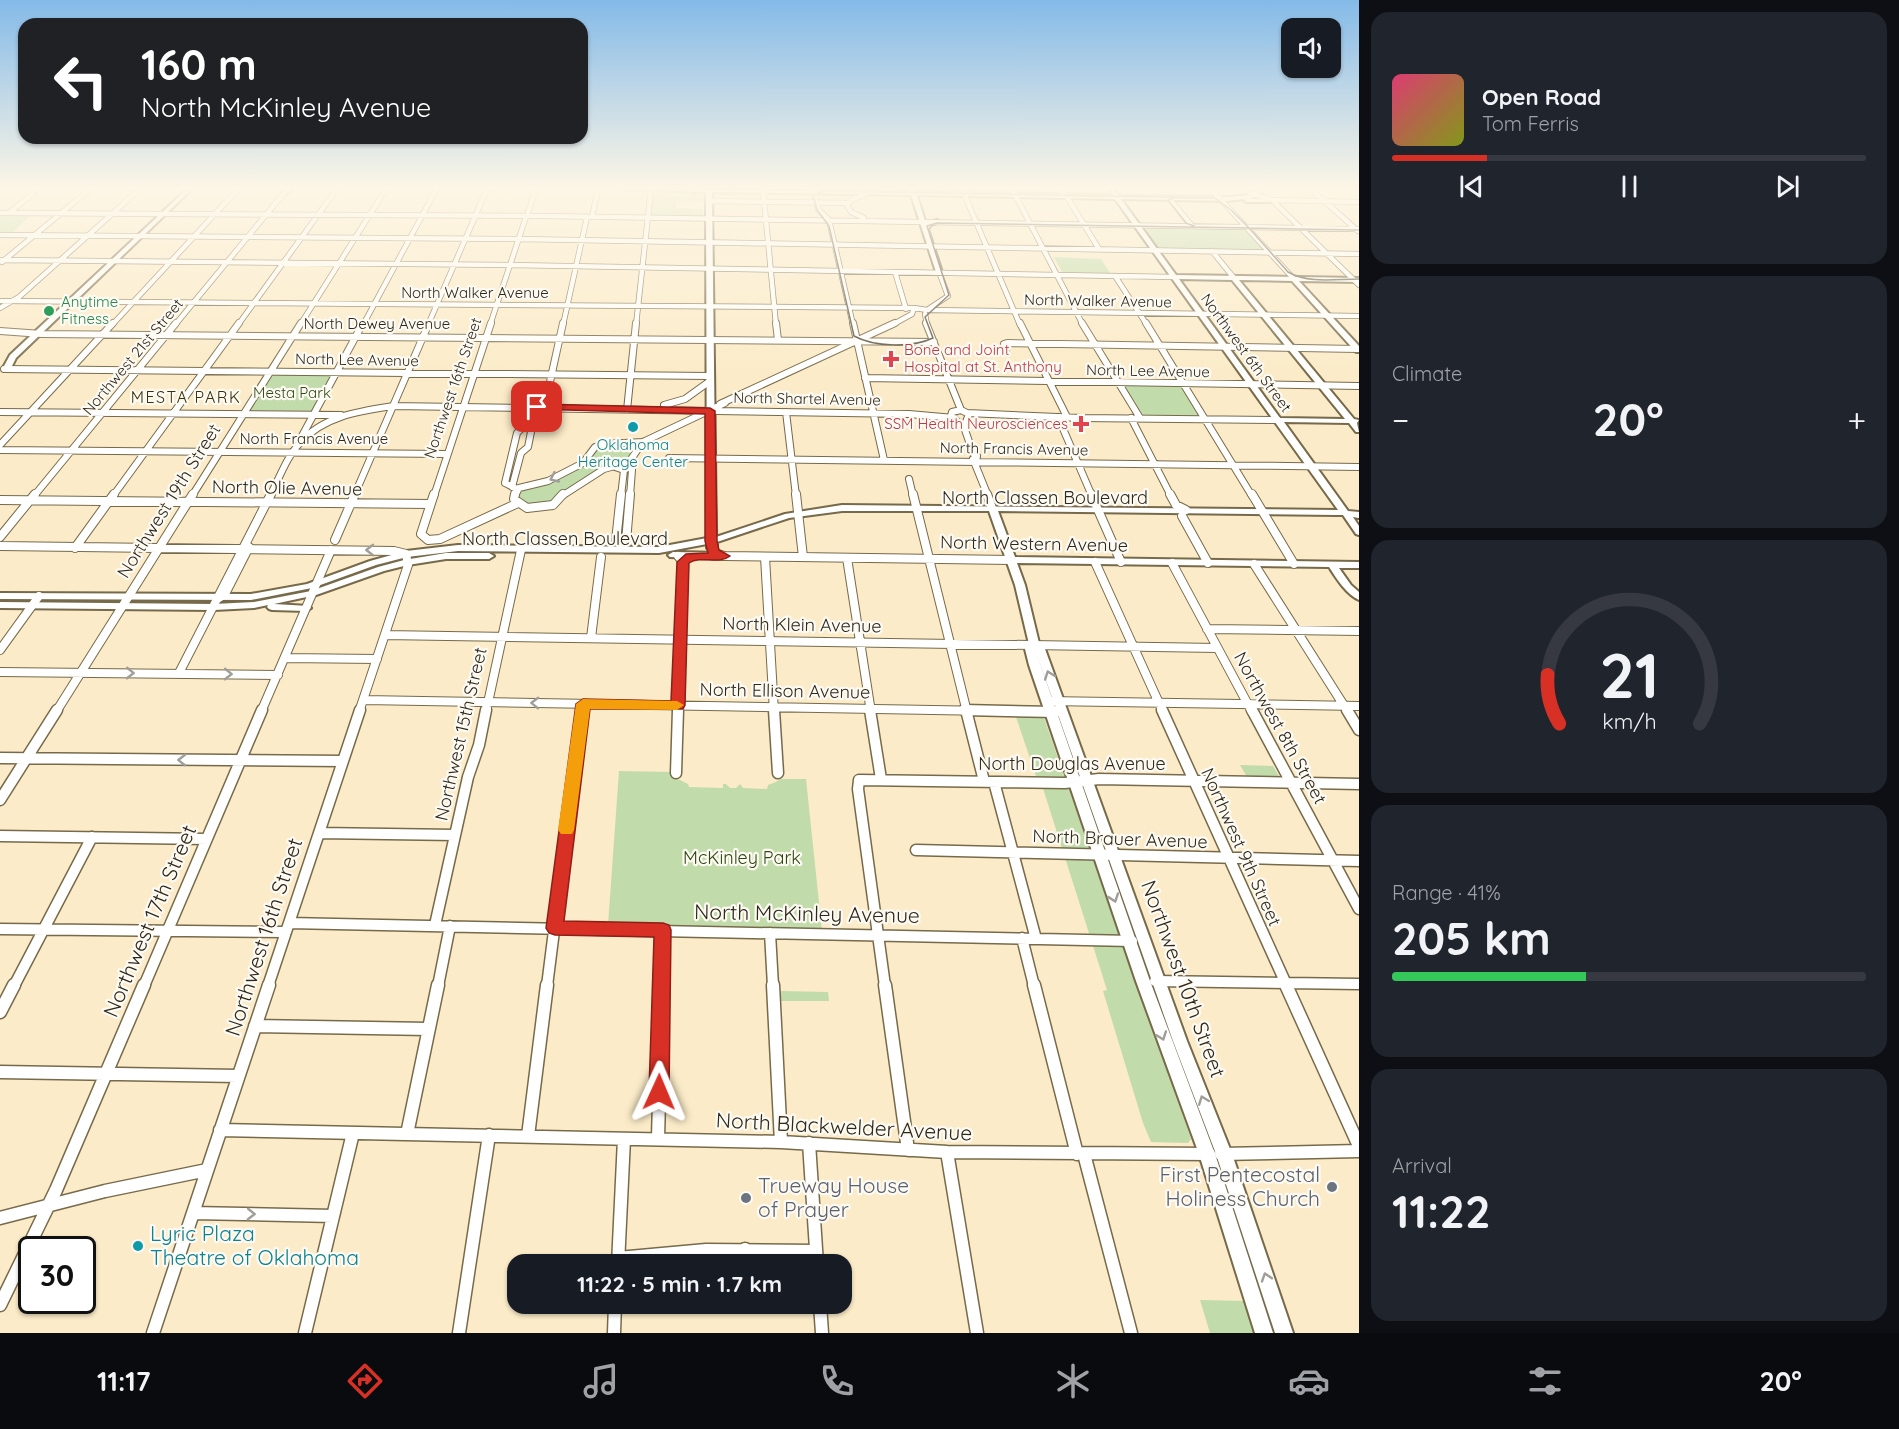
<!DOCTYPE html>
<html lang="en">
<head>
<meta charset="utf-8">
<style>
	body { margin:0; font-family:Quicksand,sans-serif; background:#20242c; color:#f1f3f6; height:100vh; display:flex; flex-direction:column; font-size:22px; white-space:nowrap }
	* { box-sizing:border-box; margin:0 }
	p { font-size:20px; color:#9ea1a6 }
	.icon { flex:none; width:33px; height:33px; fill:none; stroke:currentColor; stroke-width:2; stroke-linecap:round; stroke-linejoin:round }
	.map { position:relative; flex:1; overflow:hidden }
	.panel { display:flex; flex-direction:column; gap:12px; padding:12px; background:#0d0f14; width:540px }
	.panel>* { flex:none }
	.guide { position:absolute; left:18px; top:18px; width:570px; height:126px; border-radius:18px; box-shadow:0 2px 4px #0004; background:#202124; color:#fff; overflow:hidden }
	.buttons { position:absolute; left:1281px; top:18px; display:grid; gap:12px }
	.buttons a { display:grid; place-items:center; width:60px; height:60px; border-radius:12px; background:#171b24; box-shadow:0 2px 4px #0004; font-size:30px }
	.speed { position:absolute; left:18px; top:1236px; display:flex; gap:12px; font-size:30px; font-weight:700; text-align:center }
	.speed>* { display:grid; place-content:center; width:78px; height:78px; border-radius:50%; background:#171b24; box-shadow:0 2px 4px #0004; line-height:1 }
	.speed .limit { border:3px solid #111; border-radius:9px; background:#fff; color:#111 }
	.pin { position:absolute; display:grid; place-items:center; width:51px; height:51px; color:#fff; margin:-26px; border-radius:12px; box-shadow:0 3px 9px #0006 }
	.me { position:absolute; width:66px; margin:-33px; rotate:1deg; stroke-linejoin:round; filter:drop-shadow(0 0 4px #0008) }
	.turn { display:flex; align-items:center; gap:21px; height:126px; padding:0 24px; font-size:27px }
	.turn .icon { width:78px; height:78px; stroke-width:2.5 }
	.turn b { display:block; font-size:42px; line-height:51px }
	.big { font-size:45px; font-weight:800; line-height:1.1 }
	.panel .tile { flex:1; display:flex; flex-direction:column; justify-content:center; gap:9px; min-width:0; padding:0 21px; border-radius:18px; background:#20242c }
	.panel .dial { align-items:center; gap:0 }
	.dial svg { height:156px; overflow:visible; fill:none; stroke:#363941; stroke-width:7; stroke-linecap:round; text-anchor:middle }
	.dial text { fill:#f1f3f6; stroke:none }
	.song { display:flex; align-items:center; gap:18px }
	.cover { width:72px; height:72px; border-radius:9px; background:linear-gradient(135deg,hsl(340 70% 55%),hsl(70 70% 35%)) }
	.played { height:6px; border-radius:3px; background:linear-gradient(90deg,#d93025 20%,#363941 20%) }
	.keys { display:flex; justify-content:space-around; direction:ltr }
	.heat { display:flex; justify-content:space-between; align-items:center; font-size:33px; direction:ltr }
	.charge { height:9px; border-radius:4px; background:linear-gradient(90deg,#34c759 41%,#363941 0) }
	.trip { position:absolute; left:507px; top:1254px; width:345px; height:60px; border-radius:18px; background:#171b24; box-shadow:0 2px 4px #0004; font-weight:800; line-height:60px; text-align:center }
	.dock { display:flex; height:96px; justify-content:space-around; align-items:center; background:#090b0e; color:#9ea1a6 }
	.dock .icon { width:42px; height:42px }
	.dock .current { color:#d93025 }
	.dock b { font-size:27px; color:#f1f3f6 }
	main { display:flex; flex:1; min-height:0 }
	.map>svg:first-child { display:block }
</style>
</head>
<body>
<main>
<div class="map">
<svg width="1359" height="1333" viewBox="0 0 1359 1333">
	<rect width="100%" height="100%" fill="#fbebc8"/>
	<path fill="#c1dcaa" d="M653,192l50,1v9h-27l-1,6 28,1v8l-52,-1z
		M0,213l32,1 -21,20h-11z
		M1143,228l103,1 18,21 -104,-1z
		M1054,257l47,2 9,14 -48,-1z
		M272,373h64l-22,39h-65z
		M1124,385h58l20,30 -3,2 -56,-2z
		M621,446l10,8 -2,5 -23,8 -43,24 -6,9 -25,7 -13,-5 -2,-8 2,-3 30,-8 39,-22 3,-8 6,-6z
		M1016,717l28,1 147,421 -3,4 -37,-1 -8,-19 -40,-132 4,-1 -67,-211h-3z
		M1240,765l33,1 7,12 -33,-1z
		M619,771l53,1 2,5 14,7 1,3 34,1v-4h3l4,4h6l4,-4 3,4 24,1 1,-4 8,-3 4,-3h26l16,152 -214,-6z
		M781,991l47,1 1,9h-48z
		M1200,1300l45,1 10,32h-45z"/>
	<g fill="none" stroke-linecap="round" stroke-linejoin="round">
		<g stroke="#776a4a" stroke-width="6">
			<path id="minor-far4" d="M763,189l13,136
				M813,189l5,20 11,11 24,105
				M862,189l2,6 -13,5 -4,5 4,7 13,6
				M962,189l58,136
				M1012,189l71,136
				M1062,189l37,60
				M1211,189l83,90
				M1311,189l47,42
				M1250,193l22,7 87,85
				M1169,198l23,28
				M1272,200l87,2
				M709,201l138,2
				M528,212l8,-23
				M0,213l544,3 815,13
				M9,213l25,-20
				M592,217l6,-28
				M0,235l519,4 840,15
				M1212,251l22,27
				M0,260l510,5 665,12
				M2,262l87,-72
				M895,272l11,37
				M1115,276l32,49
				M0,301l915,7
				M0,308l19,-11 121,-108
				M927,310l432,6
				M927,310l21,-14 -9,-24
				M925,314l2,11
				M112,325l126,-136
				M175,325l109,-132
				M238,325l98,-135
				M300,325l86,-136
				M363,325l73,-135
				M428,325l59,-136
				M490,325l36,-108
				M563,325l24,-108
				M636,325l15,-136
				M892,325l20,-11 2,-6 13,2"/>
		</g>
		<g stroke="#776a4a" stroke-width="8">
			<path id="minor-far3" d="M776,323l2,17
				M853,323l31,137
				M926,323l35,87
				M1020,323l47,94
				M1082,323l58,95
				M1146,323l106,173
				M0,331l42,3 892,8
				M1006,349l-2,-5 3,-1 351,6
				M4,369l706,7
				M865,378l494,8
				M720,404l175,-81
				M664,405l21,-6 25,-18
				M544,409l19,-86
				M627,410l9,-87
				M961,410l8,4 -5,13 -13,-11 1,-4z
				M0,412l341,3
				M786,412l10,84
				M967,413l114,5 197,2
				M1058,417l34,79
				M1131,418l40,78
				M964,427l9,26 4,3 -1,6
				M302,436l61,-113
				M643,442l82,-39
				M0,445l113,-122
				M0,450l447,4
				M669,458l690,9
				M973,459l15,37
				M615,467l9,3 -3,26
				M909,479l4,17
				M512,487l9,-34 7,-6 3,-15 -5,-8
				M517,489l-12,-6 12,-50 9,-9 4,-17
				M34,496l142,-173
				M113,496l126,-173
				M192,496l109,-173
				M270,496c9,-17 17,-40 30,-53 23,-27 60,-32 93,-37l516,8 45,4
				M354,496l75,-173
				M434,496l57,-173
				M515,496l4,-8 29,-7 35,-18 12,-16 10,-3 38,-2
				M562,496l42,-27 25,-7 14,-20
				M630,496l3,-39"/>
		</g>
		<g stroke="#776a4a" stroke-width="10">
			<path id="minor-far2" d="M434,494l-13,40 7,6 12,-1 78,-36
				M515,494l-1,5 13,9 26,-3 10,-11
				M621,494l-5,47 7,3 3,-2 4,-48
				M796,494l7,63
				M913,494l54,218
				M987,494l5,14
				M1091,494l30,68
				M1170,494l6,11 10,5
				M1252,494l42,70
				M0,500l430,4
				M1182,516l26,47
				M0,537l35,-43
				M335,540l20,-46
				M0,546l394,5 12,3 2,11 -49,147
				M75,548l39,-54
				M712,548l3,5 9,3 288,4
				M678,556l5,6 -5,150
				M765,557l9,155
				M847,558l24,154
				M1095,562l68,150
				M1172,563l80,149
				M1254,564l94,148
				M219,598l6,-4 24,-47
				M1207,629l152,2
				M385,635l832,13
				M591,638l10,-81
				M0,650l39,-54
				M285,658l92,1
				M0,672l278,3
				M179,673l92,-179
				M364,700l686,12
				M1047,701l312,5
				M56,712l137,-218
				M261,712l70,-162
				M486,712l35,-162
				M582,712l1,-8"/>
		</g>
		<g stroke="#776a4a" stroke-width="13">
			<path id="minor-far1" d="M774,710l4,63
				M870,710l11,69
				M964,710l92,2
				M966,710l18,71
				M1162,710l125,276
				M1252,710l107,199
				M1347,710l12,20
				M0,758l343,3
				M676,773l2,-63
				M994,782l42,157
				M0,800l57,-90
				M319,833l136,2
				M0,836l207,3
				M916,850l443,11
				M289,923l843,18
				M435,925l33,-148 11,-32 7,-35
				M0,929l286,3
				M770,933l3,53
				M1022,938l12,48
				M1155,981l204,3
				M14,986l78,-149
				M144,986l118,-276
				M268,986l92,-276
				M438,986l12,-60
				M547,986l35,-276
				M662,986l1,-56
				M885,986l-27,-197 1,-9 206,3 34,-4 260,5"/>
		</g>
		<g stroke="#776a4a" stroke-width="15">
			<path id="minor" d="M773,985l8,157
				M885,985l23,165
				M1034,985l43,169
				M1286,985l73,161
				M0,1012l14,-27
				M255,1026l173,3
				M0,1072l238,4
				M220,1130l561,12 166,10 262,2
				M407,1134l31,-149
				M528,1136l19,-151
				M658,1139l4,-154
				M809,1143l8,121
				M947,1152l30,181
				M1084,1154l47,179
				M1221,1154l138,-3
				M193,1213l140,3
				M0,1218l105,-27 102,-21
				M745,1249l1,15
				M618,1258l88,-8 110,1
				M618,1264l6,-125
				M820,1304l2,29
				M0,1305l56,-115 88,-205
				M153,1333l116,-348
				M305,1333l48,-200
				M459,1333l30,-198
				M614,1333l1,-29"/>
		</g>
		<g stroke="#776a4a" stroke-width="4">
			<path id="major" d="M187,189h5l-176,169 -5,10h-6l-1,-2 6,-11z
				M286,189h6l-6,5h-4v-2z
				M334,189h5l-3,3z
				M434,189h5l-3,3z
				M485,189h5l-2,2z
				M621,189l289,3v-3h4l1,3 198,3 -4,-6h5l5,7 108,1 22,-2 10,-6h6l-14,10h22l3,2 -1,1h-29l-2,-3 -17,2 -106,-2 55,76 183,3v4l-60,-1 60,65v6h-3l-64,-71 -53,-1 115,139 5,1 -2,3 2,9h-3l-7,-9 -65,-1 64,89 11,1v6l-6,-1 6,9v9l-3,-1 -13,-19h-6l-339,-4 17,46 344,5v6h-20l12,17 8,7v8c-13,-6 -22,-21 -30,-33l-312,-4 8,22 14,58 6,6 142,392 45,113 61,179h-18l-59,-179 -43,-113 -137,-389 114,329 65,173 58,179h-18l-56,-179 -63,-173 -107,-316 -4,-16 4,-5 -14,-59 -26,-74h-147l-53,7 -72,24v6l-5,3 -5,-3v-4l-48,9 -201,-2 -51,6 -31,8 -64,23 -61,12 -251,-1v-6l251,1 56,-10 63,-23 36,-10 52,-6 201,2 48,-9 -1,-346zM712,192l199,3 25,77 3,2 3,-2 -14,-43 3,-4 9,-3 -3,-2 -11,4 -9,-29 198,4 223,311 -496,-5 -57,9 -69,23zM1179,279l53,1 113,139 -65,-1z
				M673,552l51,1 5,3 -5,3 -54,-2 -2,-2z
				M446,553h43l5,3 -5,3h-43l-38,6 -24,6 -68,24 -42,9 35,2 2,2 -5,3 -34,-1 -3,-1 -2,-2 1,-2 -14,3 -40,2 -214,-2v-6l214,2 40,-2 57,-11 67,-24 26,-7z"/>
		</g>
		<use href="#minor-far4" stroke="#fff" stroke-width="4.5"/>
		<use href="#minor-far3" stroke="#fff" stroke-width="6"/>
		<use href="#minor-far2" stroke="#fff" stroke-width="8"/>
		<use href="#minor-far1" stroke="#fff" stroke-width="10"/>
		<use href="#minor" stroke="#fff" stroke-width="12"/>
		<use href="#major" fill="#fff" fill-rule="evenodd"/>
		<path stroke="#5d5542" stroke-width="1.5" d="M825,191l390,7 16,12 18,18 -312,-5 -10,3 22,69 -24,22 8,21c-21,10 -59,9 -79,-2l-25,-110 -12,-16 -4,-15z
			M1176,197l-8,3 18,23 8,3
			M1249,228l110,2
			M1249,228l39,44c21,12 48,7 71,7"/>
	</g>
	<defs><path id="oneway-chevron" d="M-2-3.5L2.5 0L-2 3.5" fill="none" stroke-width="1.6" stroke-linecap="round" stroke-linejoin="round" transform="scale(1.5)"/></defs>
	<g stroke="#a09e98">
		<use href="#oneway-chevron" transform="translate(554 478) rotate(155)"/>
		<use href="#oneway-chevron" transform="translate(370 550) rotate(-180)"/>
		<use href="#oneway-chevron" transform="translate(130 673) rotate(1)"/>
		<use href="#oneway-chevron" transform="translate(228 674) rotate(1)"/>
		<use href="#oneway-chevron" transform="translate(1049 675) rotate(-110)"/>
		<use href="#oneway-chevron" transform="translate(535 703) rotate(-179)"/>
		<use href="#oneway-chevron" transform="translate(182 760) rotate(-179)"/>
		<use href="#oneway-chevron" transform="translate(1114 898) rotate(71)"/>
		<use href="#oneway-chevron" transform="translate(1162 1036) rotate(70)"/>
		<use href="#oneway-chevron" transform="translate(1203 1100) rotate(-111)"/>
		<use href="#oneway-chevron" transform="translate(251 1214) rotate(1)"/>
		<use href="#oneway-chevron" transform="translate(1266 1277) rotate(-108)"/>
	</g>
	<linearGradient id="sky" x2="0" y2="1"><stop stop-color="#84bae8"/><stop offset="0.5" stop-color="#fdf6e6"/><stop offset="1" stop-color="#fdf6e6" stop-opacity="0"/></linearGradient>
	<rect width="1359" height="376" fill="url(#sky)"/>
	<path fill="#d93025" stroke="#8d1f18" stroke-width="1.5" d="M537,404l173,4 5,3 2,130 2,9 11,6c-11,9 -29,-1 -41,7l-4,142 -2,4h-93l-26,212 99,2 6,2 2,5 -2,162 -3,7 -7,3 -7,-3 -3,-7 5,-155 -99,-2 -6,-2 -3,-5 30,-224 7,-5 88,2 6,-139 9,-8 22,-1 -3,-12v-127l-172,-5 -1,-2z"/>
	<path fill="#f59e0b" d="M583,699l94,2 7,4 -7,5 -87,-1 -16,121 -2,4h-11l-3,-4 18,-126z"/>
	<circle fill="#2e9e5b" stroke="#fdfaf3" stroke-width="2" cx="49" cy="311" r="6"/>
	<g fill="#e0444e" stroke="#fdfaf3" stroke-width="2">
		<path d="M888 350h6v6h6v6h-6v6h-6v-6h-6v-6h6z"/>
		<path d="M1078 415h6v6h6v6h-6v6h-6v-6h-6v-6h6z"/>
	</g>
	<g fill="#0f9aa8" stroke="#fdfaf3" stroke-width="2">
		<circle cx="633" cy="427" r="6"/>
		<circle cx="138" cy="1246" r="6"/>
	</g>
	<g fill="#6b7280" stroke="#fdfaf3" stroke-width="2">
		<circle cx="1332" cy="1187" r="6"/>
		<circle cx="746" cy="1198" r="6"/>
	</g>
	<g text-anchor="middle" stroke-width="4.5" stroke-linejoin="round" paint-order="stroke">
		<g font-size="15" fill="#2d281a" stroke="#fdfaf3">
			<text x="475" y="298">North Walker Avenue</text>
			<text transform="translate(1098 301) rotate(1)" y="5">North Walker Avenue</text>
			<text x="377" y="329">North Dewey Avenue</text>
			<text transform="translate(1246 353) rotate(54)" y="5">Northwest 6th Street</text>
			<text transform="translate(133 357) rotate(-50)" y="5">Northwest 21st Street</text>
			<text transform="translate(357 360) rotate(1)" y="5">North Lee Avenue</text>
			<text transform="translate(1148 371) rotate(1)" y="5">North Lee Avenue</text>
			<text transform="translate(453 388) rotate(-71)" y="5">Northwest 16th Street</text>
			<text transform="translate(807 399) rotate(1)" y="5">North Shartel Avenue</text>
			<text x="314" y="444">North Francis Avenue</text>
			<text transform="translate(1014 449) rotate(1)" y="5">North Francis Avenue</text>
		</g>
		<g font-size="15" fill="#27864d" stroke="#fdfaf3" text-anchor="start">
			<text x="61" y="307">Anytime<tspan x="61" dy="17">Fitness</tspan></text>
		</g>
		<g font-size="15" fill="#be3a42" stroke="#fdfaf3" text-anchor="start">
			<text x="904" y="355">Bone and Joint<tspan x="904" dy="17">Hospital at St. Anthony</tspan></text>
			<text x="1068" y="429" text-anchor="end">SSM Health Neurosciences</text>
		</g>
		<g font-size="15" fill="#304912" stroke="#fdfaf3">
			<text x="292" y="398">Mesta Park</text>
		</g>
		<g font-size="15" fill="#0d838f" stroke="#fdfaf3">
			<text x="633" y="450">Oklahoma<tspan x="633" dy="17">Heritage Center</tspan></text>
		</g>
		<g font-size="16" letter-spacing="1.5" fill="#373105" stroke="#fdfaf3">
			<text x="186" y="403">MESTA PARK</text>
		</g>
		<g font-size="18" fill="#2d281a" stroke="#fdfaf3">
			<text transform="translate(287 488) rotate(1)" y="6">North Olie Avenue</text>
			<text x="1045" y="504">North Classen Boulevard</text>
			<text transform="translate(169 501) rotate(-58)" y="6">Northwest 19th Street</text>
			<text x="565" y="545">North Classen Boulevard</text>
			<text transform="translate(1034 544) rotate(1)" y="6">North Western Avenue</text>
			<text transform="translate(802 625) rotate(1)" y="6">North Klein Avenue</text>
			<text transform="translate(785 691) rotate(1)" y="6">North Ellison Avenue</text>
			<text transform="translate(1280 728) rotate(61)" y="6">Northwest 8th Street</text>
			<text transform="translate(461 734) rotate(-77)" y="6">Northwest 15th Street</text>
			<text x="1072" y="770">North Douglas Avenue</text>
			<text transform="translate(1120 839) rotate(2)" y="6">North Brauer Avenue</text>
			<text transform="translate(1241 847) rotate(66)" y="6">Northwest 9th Street</text>
		</g>
		<g font-size="18" fill="#304912" stroke="#fdfaf3">
			<text x="742" y="864">McKinley Park</text>
		</g>
		<g font-size="21" fill="#2d281a" stroke="#fdfaf3">
			<text transform="translate(807 914) rotate(1)" y="7">North McKinley Avenue</text>
			<text transform="translate(150 921) rotate(-67)" y="7">Northwest 17th Street</text>
			<text transform="translate(264 937) rotate(-72)" y="7">Northwest 16th Street</text>
			<text transform="translate(1183 979) rotate(70)" y="7">Northwest 10th Street</text>
			<text transform="translate(844 1127) rotate(3)" y="7">North Blackwelder Avenue</text>
		</g>
		<g font-size="21" fill="#5b616d" stroke="#fdfaf3" text-anchor="end">
			<text x="1320" y="1182">First Pentecostal<tspan x="1320" dy="24">Holiness Church</tspan></text>
			<text x="758" y="1193" text-anchor="start">Trueway House<tspan x="758" dy="24">of Prayer</tspan></text>
		</g>
		<g font-size="21" fill="#0d838f" stroke="#fdfaf3" text-anchor="start">
			<text x="150" y="1241">Lyric Plaza<tspan x="150" dy="24">Theatre of Oklahoma</tspan></text>
		</g>
	</g>
</svg>
<div class="buttons">
<a><svg class="icon" aria-label="sound" viewBox="0 0 24 24"><path d="M4 9h4l5-4v14l-5-4H4zM17 9q2 3 0 6"/></svg></a>
</div>
<div class="speed"><div class="limit">30</div></div>
<div class="pin" style="left:537px;top:407px;background:#d93025"><svg class="icon" aria-label="arrive" viewBox="0 0 24 24"><path d="M6 21V4h12l-3 4 3 4H6"/></svg></div>
<svg class="me" style="left:659px;top:1092px" viewBox="-20 -20 40 40"><path d="M0-17L14 15 0 8-14 15z" fill="#d93025" stroke="#fff" stroke-width="4"/></svg>
<div class="trip">11:22 · 5 min · 1.7 km</div>
<div class="guide">
<div class="turn"><svg class="icon" aria-label="left" viewBox="0 0 24 24"><path d="M17 20v-9H6M10 6l-5 5 5 5"/></svg><div><b>160 m</b>North McKinley Avenue</div></div>
</div>
</div>
<section class="panel">
<div class="tile">
<div class="song"><i class="cover"></i><div><b>Open Road</b><p>Tom Ferris</p></div></div>
<div class="played"></div>
<div class="keys"><svg class="icon" aria-label="previous" viewBox="0 0 24 24"><path d="M18 5L8 12l10 7zM5 5v14"/></svg><svg class="icon" aria-label="pause" viewBox="0 0 24 24"><path d="M8 5v14M16 5v14"/></svg><svg class="icon" aria-label="next" viewBox="0 0 24 24"><path d="M6 5l10 7-10 7zM19 5v14"/></svg></div>
</div>
<div class="tile"><p>Climate</p>
<div class="heat"><a>−</a><b class="big">20°</b><a>+</a></div>
</div>
<div class="tile dial"><svg viewBox="0 0 100 80">
<path d="M14 69A42 42 0 1 1 86 69"/>
<path d="M14 69A42 42 0 0 1 8 44" stroke="#d93025"/>
<text x="50" y="56" font-size="32" font-weight="700">21</text>
<text x="50" y="72" font-size="11">km/h</text>
</svg></div>
<div class="tile"><p>Range · 41%</p><b class="big">205 km</b><div class="charge"></div></div>
<div class="tile"><p>Arrival</p><b class="big">11:22</b></div>
</section>
</main>
<nav class="dock">
<b>11:17</b>
<svg class="icon current" aria-label="directions" viewBox="0 0 24 24"><path d="M12 3l9 9-9 9-9-9zM9 14v-3h6M13 9l2 2-2 2"/></svg>
<svg class="icon" aria-label="music" viewBox="0 0 24 24"><path d="M9 18V5l10-2v13"/><circle cx="6" cy="18" r="3"/><circle cx="16" cy="16" r="3"/></svg>
<svg class="icon" aria-label="phone" viewBox="0 0 24 24"><path d="M5 4h4l2 5-3 2q2 4 5 5l2-3 5 2v4C11 20 4 13 5 4z"/></svg>
<svg class="icon" aria-label="climate" viewBox="0 0 24 24"><path d="M12 3v18M4 7l16 10M4 17L20 7"/></svg>
<svg class="icon" aria-label="car" viewBox="0 0 24 24"><path d="M5 17H2v-5l4-1 3-4h7l3 4 3 1v5h-3M9 17h6M6 11h13"/><circle cx="7" cy="17" r="2"/><circle cx="17" cy="17" r="2"/></svg>
<svg class="icon" aria-label="filters" viewBox="0 0 24 24"><path d="M4 7h16M4 17h16"/><circle cx="9" cy="7" r="2"/><circle cx="15" cy="17" r="2"/></svg>
<b>20°</b>
</nav>
</body>
</html>
